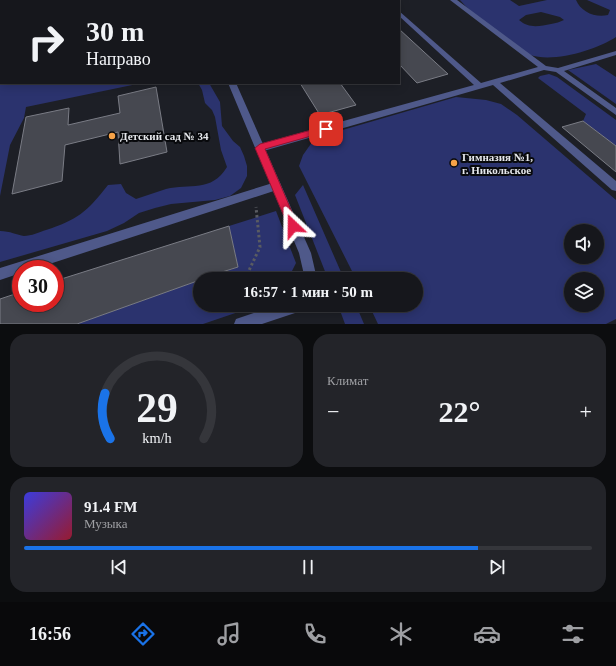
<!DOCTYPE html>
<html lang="ru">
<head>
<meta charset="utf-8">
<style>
	body { margin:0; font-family:"Times New Roman",serif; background:#232429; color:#f1f3f6; height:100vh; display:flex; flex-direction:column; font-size:15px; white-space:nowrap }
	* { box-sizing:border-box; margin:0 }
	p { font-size:13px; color:#9e9fa3 }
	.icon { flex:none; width:22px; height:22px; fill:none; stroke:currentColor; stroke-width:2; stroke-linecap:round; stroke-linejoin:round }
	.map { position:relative; height:324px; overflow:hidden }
	.panel { display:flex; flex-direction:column; gap:10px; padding:10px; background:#0c0d0f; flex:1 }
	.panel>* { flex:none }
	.top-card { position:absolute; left:0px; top:0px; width:400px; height:84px; box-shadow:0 2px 10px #0003,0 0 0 1px #35363b; background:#16171c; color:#f1f3f6; overflow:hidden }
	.tools { position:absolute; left:564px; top:224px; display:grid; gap:8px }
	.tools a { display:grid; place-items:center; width:40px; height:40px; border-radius:50%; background:#16171c; box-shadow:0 2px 10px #0003,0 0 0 1px #35363b; font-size:20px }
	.speed { position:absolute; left:12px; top:260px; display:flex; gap:8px; font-size:20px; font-weight:700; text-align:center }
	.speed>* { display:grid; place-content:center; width:52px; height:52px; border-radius:50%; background:#16171c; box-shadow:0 2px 10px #0003,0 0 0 1px #35363b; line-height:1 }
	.speed .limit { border:6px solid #d22; background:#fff; color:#111 }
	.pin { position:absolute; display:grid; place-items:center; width:34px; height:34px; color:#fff; margin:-17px; border-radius:8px; box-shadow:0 2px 6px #0006 }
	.me { position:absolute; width:44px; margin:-22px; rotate:337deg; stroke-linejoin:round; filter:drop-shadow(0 0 3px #0008) }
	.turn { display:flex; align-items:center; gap:14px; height:84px; padding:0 20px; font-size:18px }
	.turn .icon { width:52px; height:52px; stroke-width:2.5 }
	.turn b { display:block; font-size:28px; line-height:34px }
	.big { font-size:30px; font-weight:700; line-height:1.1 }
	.panel .card { flex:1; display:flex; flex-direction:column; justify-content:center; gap:6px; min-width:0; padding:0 14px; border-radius:16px; background:#232429 }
	.panel .dial { align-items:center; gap:0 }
	.dial svg { height:104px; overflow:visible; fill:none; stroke:#35363b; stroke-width:7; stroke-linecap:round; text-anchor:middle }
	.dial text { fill:#f1f3f6; stroke:none }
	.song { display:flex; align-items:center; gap:12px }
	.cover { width:48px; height:48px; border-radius:6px; background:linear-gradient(135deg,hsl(240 70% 55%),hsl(350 70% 35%)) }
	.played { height:4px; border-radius:2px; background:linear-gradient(90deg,#1a73e8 80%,#35363b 80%) }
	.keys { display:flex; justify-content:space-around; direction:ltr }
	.heat { display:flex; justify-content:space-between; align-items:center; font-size:22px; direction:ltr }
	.panel .tiles { flex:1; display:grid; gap:10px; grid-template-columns:1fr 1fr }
	.card:last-child { grid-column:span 2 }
	.trip { position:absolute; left:193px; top:272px; width:230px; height:40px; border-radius:20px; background:#16171c; box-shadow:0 2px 10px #0003,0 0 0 1px #35363b; font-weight:700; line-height:40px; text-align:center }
	.tab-bar { display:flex; height:64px; justify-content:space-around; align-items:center; background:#09090b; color:#9e9fa3 }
	.tab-bar .icon { width:28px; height:28px }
	.tab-bar .active { color:#1a73e8 }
	.tab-bar b { font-size:18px; color:#f1f3f6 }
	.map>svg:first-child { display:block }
</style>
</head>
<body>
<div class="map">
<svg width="616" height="324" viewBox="0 0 616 324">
	<rect width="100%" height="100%" fill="#1d1f26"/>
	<path fill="#2b336e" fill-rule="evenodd" d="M460,0h50l9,6 28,-6h29c5,12 19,18 32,15l2,-5 -23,-10h29v37c-20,13 -62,26 -86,18 -6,-2 -12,-9 -17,-13 -18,-13 -39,-25 -53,-42zM541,12l19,5 4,3c-4,2 -8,3 -13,4 -11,2 -22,5 -32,-4l7,-5z
		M596,64l20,13v27l-48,-34z
		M0,72l1,11h141l-116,24 -2,11 -14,27 -10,51z
		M549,74l8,3 59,43v26l-33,-25 3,-7 -48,-36 2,-2z
		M198,83h11l11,19 2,24 11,15 7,6 4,9 3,10v10l-6,12 -11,8 -15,4 -44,4 -16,4 -16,5 -15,10 -17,8 -107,31v-31c10,0 17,4 24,5 7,0 16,-4 22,-6 31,-10 41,-18 62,-45l13,-1 5,9 10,6c10,-3 20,-7 30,-10 24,-6 45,4 61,-22l-6,-17 -6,-33 -3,-7 -7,-7 -3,-13z
		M456,97l30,3 15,4 16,11 99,85v119l-10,5h-228l-9,-19h47v-26h-60l-57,-113 4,-11 12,-17zM571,231h26v26h-26zM571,279h26v26h-26z
		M303,185l41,94h-16l-33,-84z
		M276,211l20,52 -8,16h-84l34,-12 -9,-41z
		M200,280v25h59l-56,19h-126z
		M338,305h18l8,19h-19z"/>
	<path fill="#464850" stroke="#7a7c85" d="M399,29l49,45 -31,9 -18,-19z
		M300,83h40l16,22 -36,10z
		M156,87l11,65 -47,12 -2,-32 -53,13 -3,36 -50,13 14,-77 43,-9 -1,17 52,-12 -2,-17z
		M583,121l33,25v26l-54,-45z
		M229,226l9,41 -38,12v1l-123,44h-77v-25l21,-7v11h34v-22z"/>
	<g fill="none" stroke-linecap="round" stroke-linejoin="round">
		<path stroke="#5a5c62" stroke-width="2" stroke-dasharray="1.5 1.5" stroke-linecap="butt" d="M140,1l3,-1
			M215,1l5,-1"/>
		<path stroke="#5a5c62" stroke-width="3" stroke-dasharray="2.5 2.5" stroke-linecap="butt" d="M245,279l15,-32 -4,-40"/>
		<path fill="#4f598a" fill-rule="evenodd" d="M381,0h6l1,1h-6z
			M450,0h7l89,66 12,2 58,-17v4l-52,16 52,37v7l-60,-43 -12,-2 -44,13 116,98v10l-4,-1 -119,-105 -233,67 -3,-1 -2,-3 2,-3 3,-1 214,-59 -75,-69v-5l82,72 57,-16z
			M0,41h1v4h-1z
			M276,182l4,1 1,3 -1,3 -246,80h-13v4l-21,7v-12z"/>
		<path fill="#4f598a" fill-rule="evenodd" d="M194,0h6l1,1h-6z
			M228,83h8l75,170 6,26h-12l-6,-26z
			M278,305h28l-2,5 -42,14h-28l2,-5z"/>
	</g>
	<path fill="#e11d48" stroke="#92132f" d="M326,126l3,1 2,2 -2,2 -64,18 33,77 -1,3 -4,2 -4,-2 -1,-3 -33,-78 5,-4z"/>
	<g fill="#f6a248" stroke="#08090c" stroke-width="1.5">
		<circle cx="112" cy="136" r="4"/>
		<circle cx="454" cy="163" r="4"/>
	</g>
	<g text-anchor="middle" stroke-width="4" stroke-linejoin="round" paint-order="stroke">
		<g font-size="11" font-weight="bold" fill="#e6e8ec" stroke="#08090c" text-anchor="start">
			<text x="120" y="140">Детский сад № 34</text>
			<text x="462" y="161">Гимназия №1,<tspan x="462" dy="13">г. Никольское</tspan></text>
		</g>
	</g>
</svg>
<div class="tools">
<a><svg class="icon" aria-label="sound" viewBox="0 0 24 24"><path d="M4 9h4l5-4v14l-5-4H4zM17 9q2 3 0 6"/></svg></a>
<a><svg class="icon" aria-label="layers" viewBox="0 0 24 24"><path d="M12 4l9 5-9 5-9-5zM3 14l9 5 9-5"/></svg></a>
</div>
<div class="speed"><div class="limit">30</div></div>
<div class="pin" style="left:326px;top:129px;background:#d93025"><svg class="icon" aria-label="arrive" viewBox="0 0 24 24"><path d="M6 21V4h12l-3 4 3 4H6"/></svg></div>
<svg class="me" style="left:293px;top:226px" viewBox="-20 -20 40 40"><path d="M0-17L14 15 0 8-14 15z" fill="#e11d48" stroke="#fff" stroke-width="4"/></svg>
<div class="trip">16:57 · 1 мин · 50 m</div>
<div class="top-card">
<div class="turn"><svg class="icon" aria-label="right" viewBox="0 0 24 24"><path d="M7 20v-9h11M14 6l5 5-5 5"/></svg><div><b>30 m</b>Направо</div></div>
</div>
</div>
<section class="panel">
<div class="tiles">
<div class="card dial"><svg viewBox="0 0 100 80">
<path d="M14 69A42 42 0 1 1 86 69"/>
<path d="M14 69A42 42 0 0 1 10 34" stroke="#1a73e8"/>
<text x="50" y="56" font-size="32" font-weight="700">29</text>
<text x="50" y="72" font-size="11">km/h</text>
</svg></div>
<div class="card"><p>Климат</p>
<div class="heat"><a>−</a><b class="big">22°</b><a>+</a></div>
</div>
<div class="card">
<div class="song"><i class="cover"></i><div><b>91.4 FM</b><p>Музыка</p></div></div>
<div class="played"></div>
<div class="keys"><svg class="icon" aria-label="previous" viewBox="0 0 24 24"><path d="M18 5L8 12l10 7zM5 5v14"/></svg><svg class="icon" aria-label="pause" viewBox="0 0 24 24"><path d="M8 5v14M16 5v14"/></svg><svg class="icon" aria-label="next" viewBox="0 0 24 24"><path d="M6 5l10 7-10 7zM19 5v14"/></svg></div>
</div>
</div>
</section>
<nav class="tab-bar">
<b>16:56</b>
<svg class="icon active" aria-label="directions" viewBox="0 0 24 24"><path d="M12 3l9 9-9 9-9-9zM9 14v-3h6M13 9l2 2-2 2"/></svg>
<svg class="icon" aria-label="music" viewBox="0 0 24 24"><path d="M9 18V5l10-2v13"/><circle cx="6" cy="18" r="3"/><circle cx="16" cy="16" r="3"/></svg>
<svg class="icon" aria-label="phone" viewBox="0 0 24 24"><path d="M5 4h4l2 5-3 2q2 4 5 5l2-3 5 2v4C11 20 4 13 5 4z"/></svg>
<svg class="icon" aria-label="climate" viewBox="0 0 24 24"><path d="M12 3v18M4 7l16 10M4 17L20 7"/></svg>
<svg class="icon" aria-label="car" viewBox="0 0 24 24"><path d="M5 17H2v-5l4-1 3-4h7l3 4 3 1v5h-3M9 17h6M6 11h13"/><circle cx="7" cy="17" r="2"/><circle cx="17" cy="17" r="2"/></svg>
<svg class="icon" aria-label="filters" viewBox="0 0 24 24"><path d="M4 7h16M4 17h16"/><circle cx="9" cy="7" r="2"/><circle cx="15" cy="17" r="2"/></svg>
</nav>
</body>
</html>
